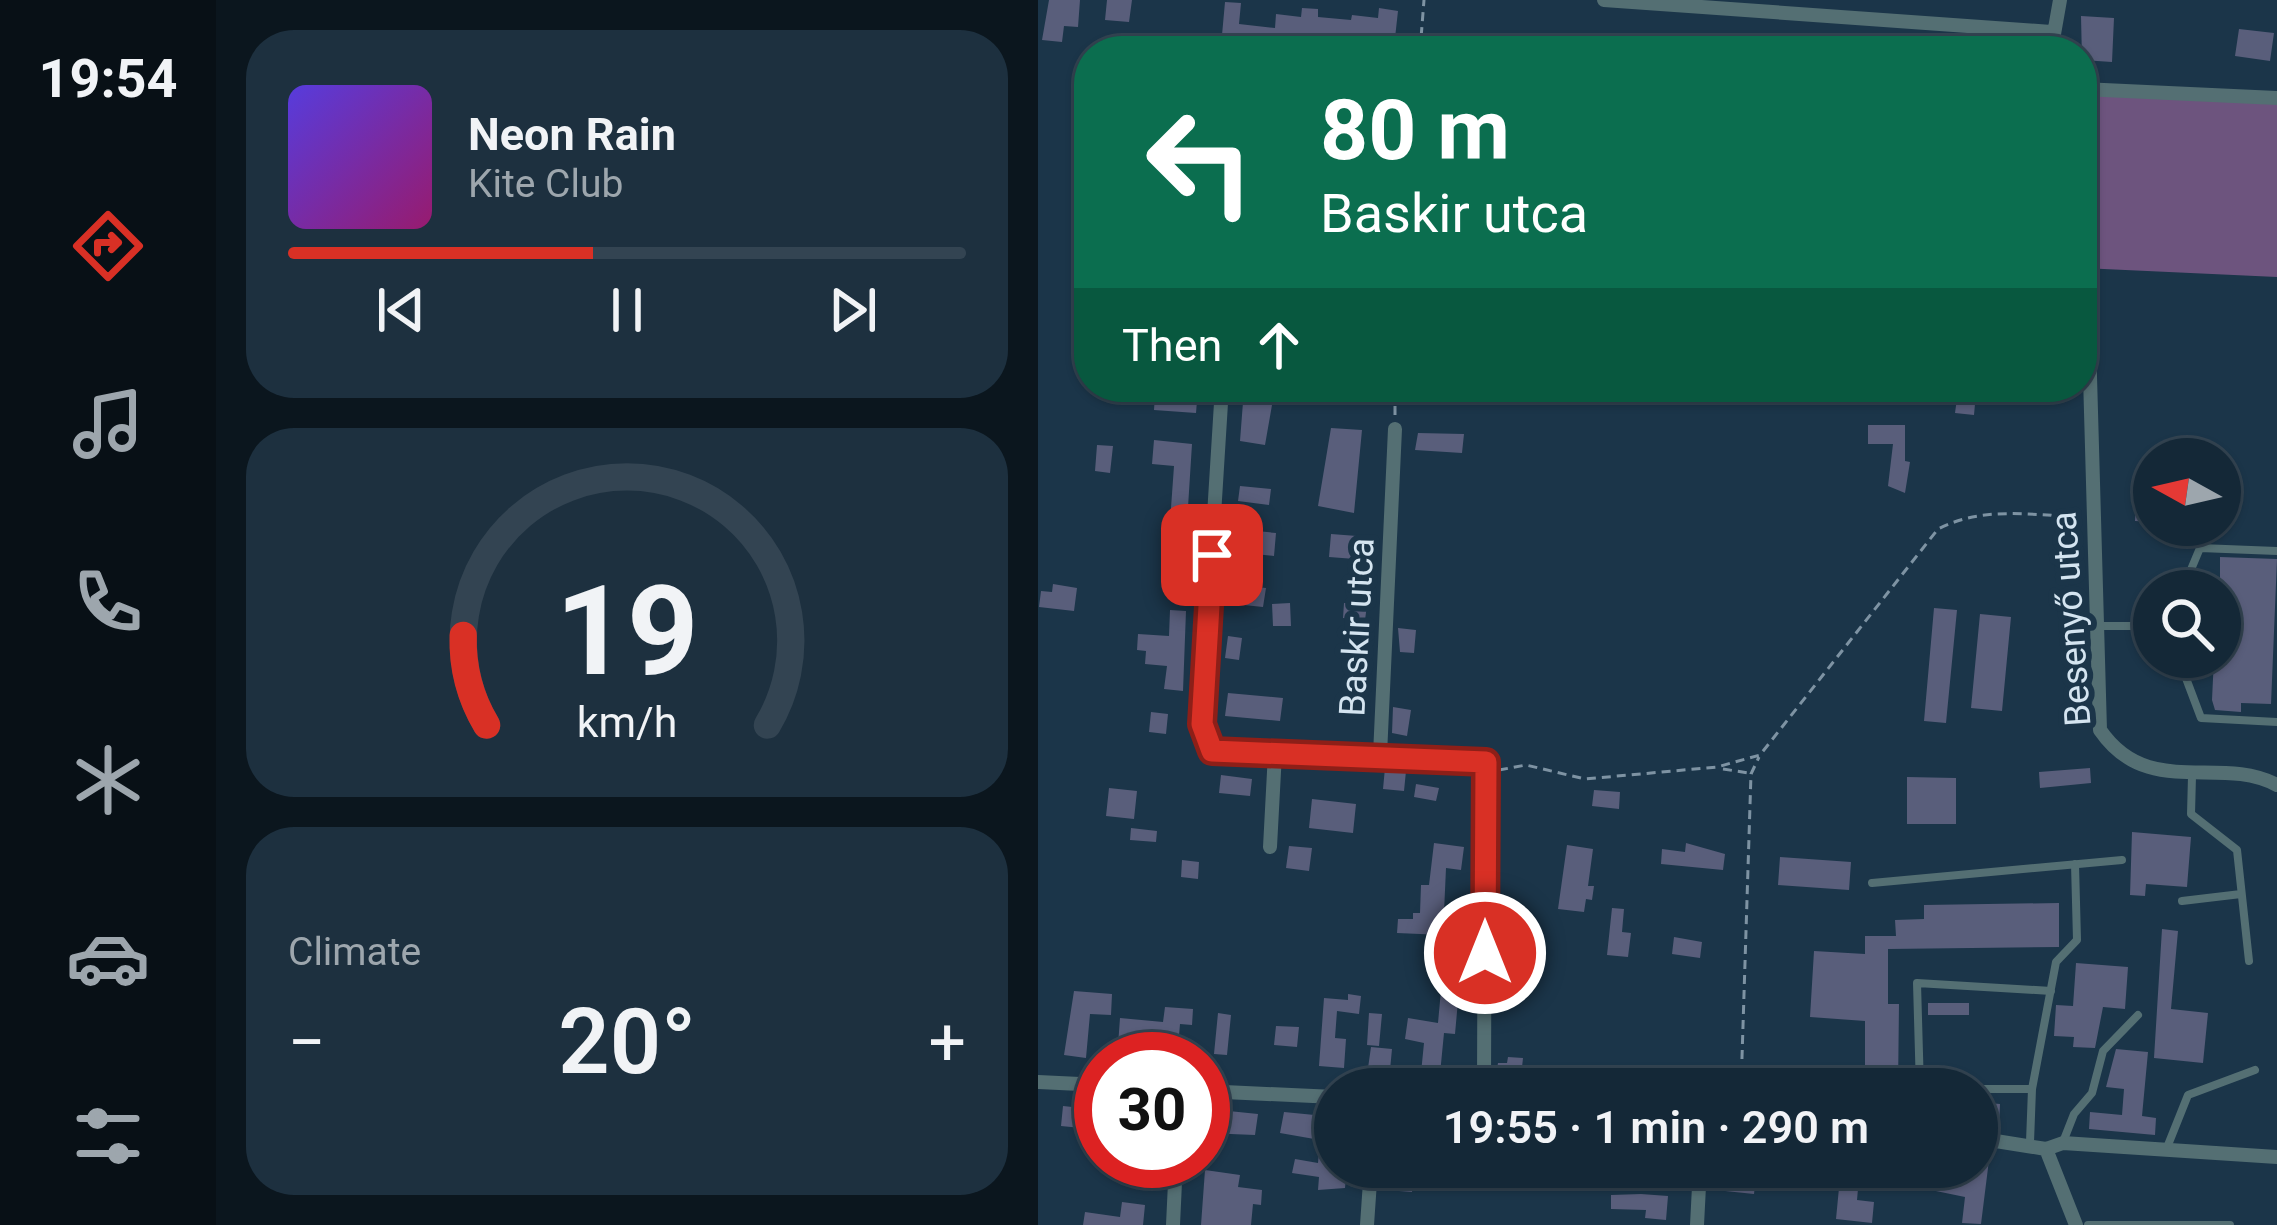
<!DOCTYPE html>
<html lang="en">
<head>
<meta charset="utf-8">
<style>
	body { margin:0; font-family:Roboto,sans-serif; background:#1d303f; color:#f1f3f6; height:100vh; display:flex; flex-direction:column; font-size:45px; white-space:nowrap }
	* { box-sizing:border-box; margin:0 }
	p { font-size:39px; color:#9da6ad }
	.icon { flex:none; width:66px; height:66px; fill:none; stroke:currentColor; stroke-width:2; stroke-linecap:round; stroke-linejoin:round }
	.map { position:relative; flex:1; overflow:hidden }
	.panel { display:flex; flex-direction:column; gap:30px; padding:30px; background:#0b161e; width:822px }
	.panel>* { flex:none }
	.guide { position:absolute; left:36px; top:36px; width:1023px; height:366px; border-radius:48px; box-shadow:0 3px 9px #0004,0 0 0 3px #334452; background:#0b6e4f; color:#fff; overflow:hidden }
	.needle { width:78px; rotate:278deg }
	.tools { position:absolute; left:1095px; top:438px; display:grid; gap:24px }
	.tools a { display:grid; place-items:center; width:108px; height:108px; border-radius:50%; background:#142837; box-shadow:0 3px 9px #0004,0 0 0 3px #334452; font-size:60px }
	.speed { position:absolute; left:36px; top:1032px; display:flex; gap:24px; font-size:60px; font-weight:700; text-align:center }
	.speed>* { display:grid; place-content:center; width:156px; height:156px; border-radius:50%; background:#142837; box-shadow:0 3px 9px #0004,0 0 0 3px #334452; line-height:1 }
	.speed .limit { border:18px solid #d22; background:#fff; color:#111 }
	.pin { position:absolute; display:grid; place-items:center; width:102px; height:102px; color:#fff; margin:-51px; border-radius:24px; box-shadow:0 6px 18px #0006 }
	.me { position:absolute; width:132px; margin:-66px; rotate:0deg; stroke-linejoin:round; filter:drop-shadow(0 0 9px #0008) }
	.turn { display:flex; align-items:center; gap:42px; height:252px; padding:0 48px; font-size:54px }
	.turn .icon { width:156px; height:156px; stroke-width:2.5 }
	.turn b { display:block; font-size:84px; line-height:102px }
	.then { display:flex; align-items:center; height:114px; padding:0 48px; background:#0003; gap:24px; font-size:45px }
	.big { font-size:90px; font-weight:600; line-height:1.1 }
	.panel .tile { flex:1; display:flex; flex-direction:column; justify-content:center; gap:18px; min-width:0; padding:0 42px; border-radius:48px; background:#1d303f }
	.panel .dial { align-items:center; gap:0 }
	.dial svg { height:312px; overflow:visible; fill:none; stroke:#334452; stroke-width:7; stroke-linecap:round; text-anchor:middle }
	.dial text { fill:#f1f3f6; stroke:none }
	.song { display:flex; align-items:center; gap:36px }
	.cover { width:144px; height:144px; border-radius:18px; background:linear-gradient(135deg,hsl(250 70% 55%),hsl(320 70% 35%)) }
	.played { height:12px; border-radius:6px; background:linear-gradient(90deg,#d93025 45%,#334452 45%) }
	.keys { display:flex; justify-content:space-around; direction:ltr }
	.heat { display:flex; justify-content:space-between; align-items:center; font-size:66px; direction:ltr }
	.trip { position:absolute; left:276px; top:1068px; width:684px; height:120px; border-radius:60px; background:#142837; box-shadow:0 3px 9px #0004,0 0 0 3px #334452; font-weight:600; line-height:120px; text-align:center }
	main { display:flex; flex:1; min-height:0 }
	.tabs { display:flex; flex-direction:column; width:216px; justify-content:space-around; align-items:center; background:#081016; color:#9da6ad }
	.tabs .icon { width:84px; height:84px }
	.tabs .active { color:#d93025 }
	.tabs b { font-size:54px; color:#f1f3f6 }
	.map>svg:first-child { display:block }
</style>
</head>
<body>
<main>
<nav class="tabs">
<b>19:54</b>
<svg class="icon active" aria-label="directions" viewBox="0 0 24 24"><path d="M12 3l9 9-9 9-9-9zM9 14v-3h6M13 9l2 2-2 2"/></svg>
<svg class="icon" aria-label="music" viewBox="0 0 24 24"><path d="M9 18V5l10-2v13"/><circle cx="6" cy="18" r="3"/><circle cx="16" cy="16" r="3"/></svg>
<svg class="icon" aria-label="phone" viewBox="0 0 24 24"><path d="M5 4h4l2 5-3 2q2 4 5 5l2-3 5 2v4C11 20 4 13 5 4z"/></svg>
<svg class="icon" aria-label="climate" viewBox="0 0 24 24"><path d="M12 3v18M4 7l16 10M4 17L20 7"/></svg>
<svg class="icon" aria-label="car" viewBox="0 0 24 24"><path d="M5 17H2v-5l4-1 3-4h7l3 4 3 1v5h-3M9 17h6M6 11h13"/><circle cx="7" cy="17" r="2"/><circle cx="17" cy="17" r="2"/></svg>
<svg class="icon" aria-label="filters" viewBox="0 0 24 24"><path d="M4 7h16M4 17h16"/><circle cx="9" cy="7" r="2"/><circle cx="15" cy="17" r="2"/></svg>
</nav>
<section class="panel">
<div class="tile">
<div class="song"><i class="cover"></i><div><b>Neon Rain</b><p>Kite Club</p></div></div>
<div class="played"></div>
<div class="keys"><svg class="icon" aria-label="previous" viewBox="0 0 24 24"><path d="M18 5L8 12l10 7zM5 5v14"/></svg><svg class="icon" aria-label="pause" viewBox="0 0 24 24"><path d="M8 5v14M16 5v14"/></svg><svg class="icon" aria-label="next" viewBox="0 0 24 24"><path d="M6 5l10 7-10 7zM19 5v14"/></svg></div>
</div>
<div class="tile dial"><svg viewBox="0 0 100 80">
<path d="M14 69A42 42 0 1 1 86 69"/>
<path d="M14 69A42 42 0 0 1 8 46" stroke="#d93025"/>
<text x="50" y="56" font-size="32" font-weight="700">19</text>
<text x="50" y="72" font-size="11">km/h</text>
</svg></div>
<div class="tile"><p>Climate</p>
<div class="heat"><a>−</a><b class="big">20°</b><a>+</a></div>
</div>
</section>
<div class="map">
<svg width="1239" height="1225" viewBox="0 0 1239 1225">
	<rect width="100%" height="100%" fill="#1b3549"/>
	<path fill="#6d547e" d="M1044,92l195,11v174l-195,-9z"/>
	<path fill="#595e7b" d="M11,0h31l-2,27 -14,-1 -2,16 -20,-2z
		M69,0h25l-3,22 -24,-2z
		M187,2l16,1 -2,21 36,4 1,-14 25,3 1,-9 16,1v8l33,3 1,-5 26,3 1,-10 19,3 -3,27h-5l-2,13h-191l1,-18 24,2z
		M1043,16l33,2 -2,44 -30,-2z
		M1201,29l35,4 -4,28 -35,-5z
		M126,387l34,2 -2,24 -42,-3 1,-16h9z
		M920,391l18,2 -2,22 -19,-2z
		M205,402l29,3 -7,40 -25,-4z
		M830,425h37v36l5,1 -5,31 -17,-7 5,-42h-25z
		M293,428l31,2 -8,83 -36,-7z
		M380,433l46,1 -2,19 -47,-3z
		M116,440l38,4 -6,95 -17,-3 5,-70 -22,-2z
		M59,445l16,1 -3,27 -15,-2z
		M202,486l31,3 -2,16 -31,-4z
		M1099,487l17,1v34l-19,-1z
		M199,529l39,4 -2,23 -40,-4z
		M293,534l26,2 -2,23 -26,-2z
		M1182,557l57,2 -6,145 -30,-1v9l-26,-2 -3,-10 2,-43h6z
		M131,570l18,2 -2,17 -18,-2z
		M15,584l24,4 -3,23 -35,-4 2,-16 11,1z
		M208,586l20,2 -3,19 -19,-2z
		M252,603l1,23h-18l-1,-22z
		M306,603l23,2 -2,15 -22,-2z
		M896,608l23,2 -11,113 -22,-2z
		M132,610l16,1 -3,80 -19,-2 3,-23 -22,-2 1,-13 -9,-1 1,-16 31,2z
		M942,614l31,3 -9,94 -31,-3z
		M360,628l18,2 -2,23 -14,-1z
		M190,636l14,2 -3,22 -14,-2z
		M190,693l55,5 -3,23 -55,-5z
		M355,707l18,3 -4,26 -15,-3z
		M113,712l17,2 -2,20 -17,-2z
		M347,768l21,3 -2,20 -21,-2z
		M1052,768l1,15 -51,5 -1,-16z
		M183,775l31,4 -2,17 -31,-3z
		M869,777l49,1v46h-49z
		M378,784l23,4 -3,13 -22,-4z
		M71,788l28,3 -3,28 -28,-3z
		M556,790l26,2 -1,17 -27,-3z
		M274,799l44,5 -3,29 -44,-5z
		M93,828l26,3 -1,11 -26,-2z
		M1094,832l59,5 -4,50 -41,-3 -1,12 -15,-1z
		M396,843l30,4 -3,23 -15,-2 -3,67 -46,-2 1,-14h15v-6h7l1,-28h8z
		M648,843l39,11 -2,16 -62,-6 1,-15 23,3z
		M529,845l26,4 -5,37h6l-2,14 -6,-1 -2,13 -26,-3z
		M251,846l23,2 -3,23 -23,-3z
		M742,857l71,5 -2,28 -71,-5z
		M144,860l17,2 -1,17 -17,-2z
		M1021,903v44l-171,2v55h11l-1,85h-33v-68l-55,-4 4,-66 51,3v-18h31l-1,-16 29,-1v-14z
		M574,908l12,1 -2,23 9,1 -3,24 -21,-2z
		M1124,929l16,2 -7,78 37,4 -5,50 -49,-5z
		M636,937l28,5 -2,16 -28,-4z
		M1038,963l52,4 -3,42 -22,-2 -8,41 -22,-1 1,-10 -20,-1 2,-31 17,1z
		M411,975l19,2 -3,25 -7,-1 -3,33 -11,-1 -4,41 -19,-1 3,-30 -19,-4 3,-21 30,5 4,-44z
		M36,991l38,3 -1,21 -21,-1 -4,44 -22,-3z
		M310,994l13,2 -2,18 -22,-3 -2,27 11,1 -2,29 -25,-2 5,-68 24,2z
		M890,1003h41v12h-41z
		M127,1007l28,2 -1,16 -12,-1 -3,35h-60l3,-41 43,4z
		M180,1013l13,2 -4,40 -13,-1z
		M331,1013l13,1 -3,32 -12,-1z
		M238,1026l23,1 -2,20 -23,-2z
		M333,1047l21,2 -2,21 -22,-2z
		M1078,1049l32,3 -6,64 14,2 -1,17 -66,-6 1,-17 32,3 2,-26 -18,-2z
		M470,1057l15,1 -2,19 -25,-2 2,-12h9z
		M939,1102l23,2 -1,21 -22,-1z
		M25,1106l38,4v20l-40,-4z
		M171,1109l49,5 -3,21 -49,-2z
		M246,1112l51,5v50h12l-2,21 -27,2 1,-13 -27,-4 3,-14 23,4 2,-23 -40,-7z
		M939,1151l13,1 -9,72 -19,-1 3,-26 -34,-7 2,-23h44z
		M85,1161h24l-2,16 -24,-2z
		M350,1167l26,2 -2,23 -26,-2z
		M380,1167h21l-2,14 -20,-2z
		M689,1167h30l-3,27 -29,-3z
		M803,1167h19l-3,33 17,2 -2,21 -36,-4z
		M167,1170l35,5 -2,12 24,3 -1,15 -8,-1 -2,21h-50z
		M603,1194l27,2 -2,24 -21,-2 1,-8 -35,-1v-14z
		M84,1202l23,3 -2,20h-60l2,-13 35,5z"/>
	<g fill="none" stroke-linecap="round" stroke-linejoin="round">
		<path stroke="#7e93a3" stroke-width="3" stroke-dasharray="9 6" stroke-linecap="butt" d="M382,51l4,-51
			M357,415v-28
			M685,769l26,4
			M461,770l27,-5 59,14 132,-12 43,-12 178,-226c45,-23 92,-14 142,-12
			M703,1089l10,-315 8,-17"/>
		<path stroke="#546f73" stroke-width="8" d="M1144,591l18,-43 77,3
			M1060,626h56
			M1140,657l23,61 76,4
			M1154,776l-1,38 46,36 12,111
			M834,883l250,-23
			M1144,901l59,-7
			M892,1089h-10l-3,-106 134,8
			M939,1089h55
			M992,1142l2,-53 24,-127 21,-22 -2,-76
			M1025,1142l11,-28 18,-21 11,-42 35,-36
			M1128,1150l22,-55 67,-25
			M1050,1225h142"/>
		<path stroke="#546f73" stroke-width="14" d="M566,0l447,32
			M1013,51l9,-51
			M1044,89l195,9
			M1044,314l7,27 11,389c48,70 119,24 177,55
			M184,387l-21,337 11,27 168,4
			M357,429l-15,326 105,7 -1,327
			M232,847l5,-94
			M0,1082l63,3
			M165,1091l132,6
			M939,1138l69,11 17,-6 214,14
			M1008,1149l30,76
			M135,1225l3,-64
			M329,1225l4,-58
			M659,1225l3,-58"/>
	</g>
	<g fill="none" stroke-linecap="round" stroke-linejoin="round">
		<g stroke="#8d1f18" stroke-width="30">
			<path id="route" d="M174,555l-10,169 10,27 274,11 -1,191"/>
		</g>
		<use href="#route" stroke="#d93025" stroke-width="21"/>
	</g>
	<g text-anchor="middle" stroke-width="12" stroke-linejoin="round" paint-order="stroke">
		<g font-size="36" fill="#d4e4f0" stroke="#1b3549">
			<text transform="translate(1032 619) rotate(-94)" y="13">Besenyő utca</text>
			<text transform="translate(318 627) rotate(-87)" y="13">Baskir utca</text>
		</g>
	</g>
</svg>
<div class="tools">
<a><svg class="needle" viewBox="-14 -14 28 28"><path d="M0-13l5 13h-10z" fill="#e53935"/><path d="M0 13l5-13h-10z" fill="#9da6ad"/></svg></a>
<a><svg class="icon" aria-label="search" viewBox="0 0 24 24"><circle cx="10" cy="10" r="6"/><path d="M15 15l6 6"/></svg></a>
</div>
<div class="speed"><div class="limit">30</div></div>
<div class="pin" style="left:174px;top:555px;background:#d93025"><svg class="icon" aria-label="arrive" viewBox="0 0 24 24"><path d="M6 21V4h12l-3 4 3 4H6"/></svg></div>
<svg class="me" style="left:447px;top:953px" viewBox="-20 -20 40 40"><circle r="17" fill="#d93025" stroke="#fff" stroke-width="3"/><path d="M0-11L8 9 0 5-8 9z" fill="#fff"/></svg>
<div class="trip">19:55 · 1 min · 290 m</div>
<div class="guide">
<div class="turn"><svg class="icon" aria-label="left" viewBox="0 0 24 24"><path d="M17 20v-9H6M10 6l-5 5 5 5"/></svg><div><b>80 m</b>Baskir utca</div></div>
<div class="then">Then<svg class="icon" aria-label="ahead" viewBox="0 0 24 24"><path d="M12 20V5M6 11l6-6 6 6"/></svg></div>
</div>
</div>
</main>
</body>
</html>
